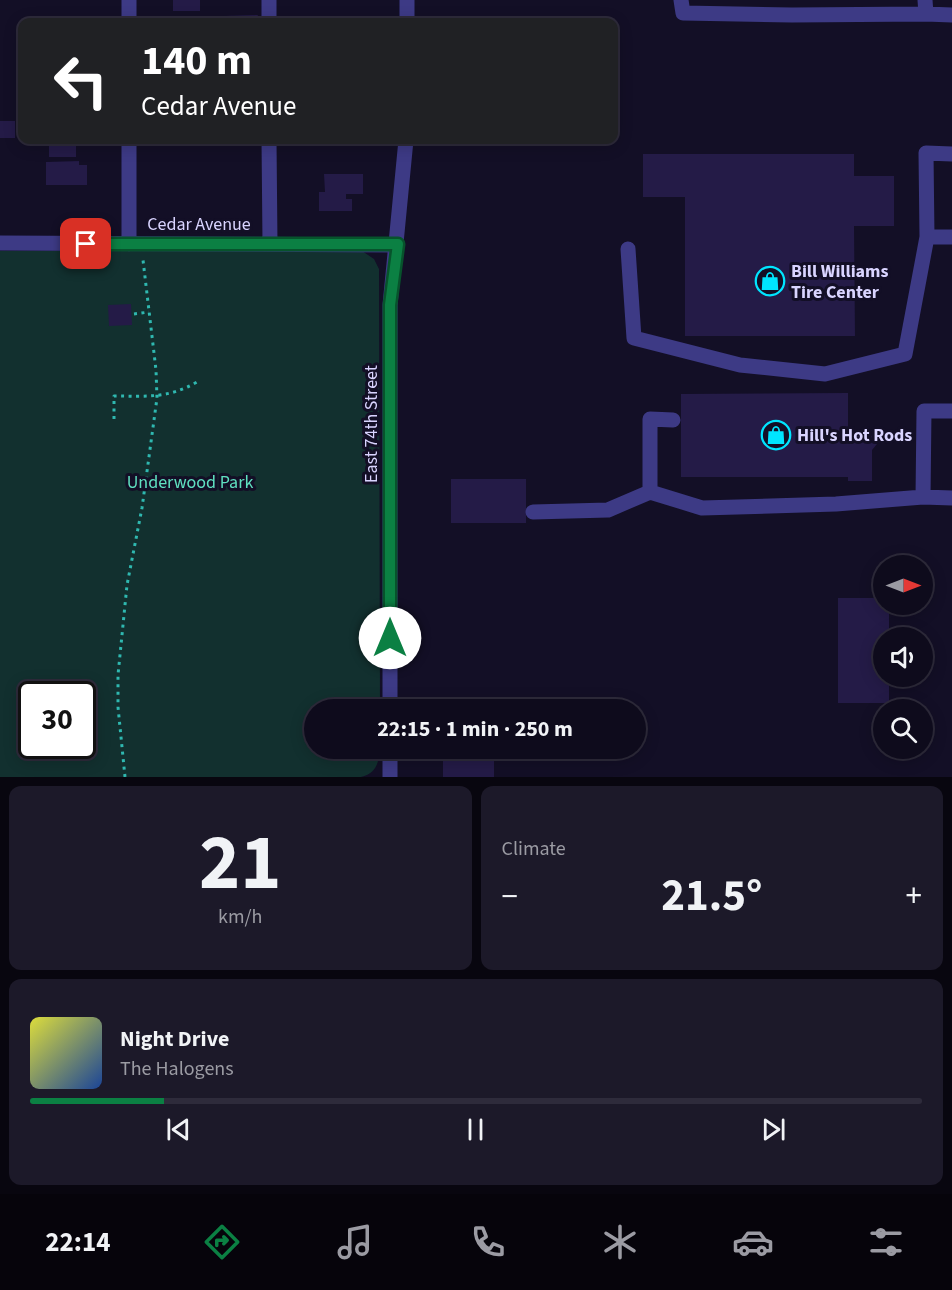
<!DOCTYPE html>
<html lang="en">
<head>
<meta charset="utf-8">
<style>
	body { margin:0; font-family:"Source Sans 3",sans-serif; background:#1c1929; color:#f1f3f6; height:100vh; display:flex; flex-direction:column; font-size:22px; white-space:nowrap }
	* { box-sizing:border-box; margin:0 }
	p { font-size:20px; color:#9b9ba3 }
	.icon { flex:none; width:33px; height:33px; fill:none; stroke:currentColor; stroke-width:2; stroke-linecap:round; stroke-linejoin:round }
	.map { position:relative; height:777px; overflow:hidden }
	.side { display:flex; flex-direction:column; gap:9px; padding:9px; background:#08060f; flex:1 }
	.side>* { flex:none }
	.guide { position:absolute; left:18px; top:18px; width:600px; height:126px; border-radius:12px; box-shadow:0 3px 15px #0003,0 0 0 2px #2e2b3b; background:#202124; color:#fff; overflow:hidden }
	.needle { width:39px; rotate:90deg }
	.buttons { position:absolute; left:873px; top:555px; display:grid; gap:12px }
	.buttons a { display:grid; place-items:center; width:60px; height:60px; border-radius:50%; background:#0e0b1c; box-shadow:0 3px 15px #0003,0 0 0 2px #2e2b3b; font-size:30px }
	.speed { position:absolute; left:18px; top:681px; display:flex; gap:12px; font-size:30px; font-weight:700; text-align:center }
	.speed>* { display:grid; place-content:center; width:78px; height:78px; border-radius:50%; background:#0e0b1c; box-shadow:0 3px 15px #0003,0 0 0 2px #2e2b3b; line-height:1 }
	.speed .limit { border:3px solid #111; border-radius:9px; background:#fff; color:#111 }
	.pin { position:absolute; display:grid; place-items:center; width:51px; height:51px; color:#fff; margin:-26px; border-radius:12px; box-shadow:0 3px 9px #0006 }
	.me { position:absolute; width:66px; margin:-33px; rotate:0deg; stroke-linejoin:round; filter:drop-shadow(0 0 4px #0008) }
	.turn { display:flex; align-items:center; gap:21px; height:126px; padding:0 24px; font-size:27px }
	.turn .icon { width:78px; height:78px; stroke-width:2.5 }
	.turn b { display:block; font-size:42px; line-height:51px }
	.big { font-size:45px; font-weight:700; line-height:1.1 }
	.side .card { flex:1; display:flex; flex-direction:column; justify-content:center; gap:9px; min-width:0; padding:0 21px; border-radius:12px; background:#1c1929 }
	.side .dial { align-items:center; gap:0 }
	.dial b { font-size:78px; line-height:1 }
	.song { display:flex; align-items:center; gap:18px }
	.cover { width:72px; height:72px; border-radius:9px; background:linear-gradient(135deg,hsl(60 70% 55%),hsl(220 70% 35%)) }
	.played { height:6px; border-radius:3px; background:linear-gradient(90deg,#0b8043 15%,#2e2b3b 15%) }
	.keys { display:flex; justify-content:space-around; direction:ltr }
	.heat { display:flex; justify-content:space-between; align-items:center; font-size:33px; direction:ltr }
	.side .tiles { flex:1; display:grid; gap:9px; grid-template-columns:1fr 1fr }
	.card:last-child { grid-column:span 2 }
	.trip { position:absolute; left:304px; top:699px; width:342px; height:60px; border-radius:30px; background:#0e0b1c; box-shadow:0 3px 15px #0003,0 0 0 2px #2e2b3b; font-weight:700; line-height:60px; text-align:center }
	.dock { display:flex; height:96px; justify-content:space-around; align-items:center; background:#06040b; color:#9b9ba3 }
	.dock .icon { width:42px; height:42px }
	.dock .on { color:#0b8043 }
	.dock b { font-size:27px; color:#f1f3f6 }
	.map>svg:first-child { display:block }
</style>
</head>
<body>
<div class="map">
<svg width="952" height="777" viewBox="0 0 952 777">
	<rect width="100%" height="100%" fill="#130f26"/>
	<path fill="#12302f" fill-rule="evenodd" d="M0,251h362l12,8 5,10 1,440 -65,1v38l65,1c-1,13 -4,25 -19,28h-361zM32,694h50v52h-50z"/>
	<path fill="#241b47" d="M173,0h27v11h-27z
		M258,15l-3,7h-32v-6z
		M0,121h15v17h-15z
		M49,145h27v12h-27z
		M643,154h211v22h40v50h-40l1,110h-170v-139h-42z
		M79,161v4h8v20h-41v-23z
		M324,174h39v20h-17v5h6v12h-33v-19h6z
		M131,304l1,21 -23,1 -1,-21z
		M848,393v37h24v10l5,4 -5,6v31h-24v-4h-167v-83z
		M451,479h75v44h-75z
		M838,598h46v6h5v34h-5v38h5v27h-51z
		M443,760h51v17h-51z"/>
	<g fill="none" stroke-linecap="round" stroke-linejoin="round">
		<path stroke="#2fb8b0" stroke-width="3" stroke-dasharray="3 4.5" stroke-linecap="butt" d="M134,314l15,-2
			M114,419v-23c33,0 53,3 83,-14
			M125,777l-7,-70v-32l9,-90 15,-77 15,-110 -1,-28 -13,-110"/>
		<path stroke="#3d3a85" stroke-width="15" d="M129,0v22
			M269,0v22
			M681,0l2,13 109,2 134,-1
			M925,0l1,14 26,1
			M407,22v-22
			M129,140v104
			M269,140l1,104
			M952,154l-26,-1 1,84h25
			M0,243l397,2
			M628,249l6,89 106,27 85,9 80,-20 22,-117
			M952,411h-28l-1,86 29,1
			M650,492v-73l23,1
			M533,512l75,-2 42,-18 52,16 134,-4 87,-7
			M390,710v-405l16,-165
			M390,777v-29"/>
	</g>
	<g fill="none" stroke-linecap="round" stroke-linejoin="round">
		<g stroke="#07532c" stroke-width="15">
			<path id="route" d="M86,244h312l-8,61v333"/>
		</g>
		<use href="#route" stroke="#0b8043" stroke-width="10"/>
	</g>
	<defs>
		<g id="shop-ring" transform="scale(1.5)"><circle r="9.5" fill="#130f26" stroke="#00e5ff" stroke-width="1.5"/><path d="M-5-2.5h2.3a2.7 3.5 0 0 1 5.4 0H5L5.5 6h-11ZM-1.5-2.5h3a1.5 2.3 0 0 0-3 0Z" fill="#00e5ff"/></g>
	</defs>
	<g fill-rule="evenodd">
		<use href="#shop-ring" x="770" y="281"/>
		<use href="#shop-ring" x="776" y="435"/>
	</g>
	<g text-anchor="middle" stroke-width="6" stroke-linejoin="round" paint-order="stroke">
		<g font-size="18" fill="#d9d4ff" stroke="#130f26">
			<text x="199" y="230">Cedar Avenue</text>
			<text transform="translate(371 424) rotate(-90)" y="6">East 74th Street</text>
		</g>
		<g font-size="18" font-weight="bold" fill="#d9d4ff" stroke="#130f26" text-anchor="start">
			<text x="791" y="277">Bill Williams<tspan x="791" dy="21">Tire Center</tspan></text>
			<text x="797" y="441">Hill's Hot Rods</text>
		</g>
		<g font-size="18" fill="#5fe0c0" stroke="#130f26">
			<text x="190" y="488">Underwood Park</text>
		</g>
	</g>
</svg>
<div class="buttons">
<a><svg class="needle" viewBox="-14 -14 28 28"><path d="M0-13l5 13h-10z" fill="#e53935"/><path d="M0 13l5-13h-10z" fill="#9b9ba3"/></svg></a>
<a><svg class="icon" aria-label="sound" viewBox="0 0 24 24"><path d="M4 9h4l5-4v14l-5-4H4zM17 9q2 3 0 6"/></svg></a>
<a><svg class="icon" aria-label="search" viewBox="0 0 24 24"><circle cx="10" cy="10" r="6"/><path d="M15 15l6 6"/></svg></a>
</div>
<div class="speed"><div class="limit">30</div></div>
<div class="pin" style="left:86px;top:244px;background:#d93025"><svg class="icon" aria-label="arrive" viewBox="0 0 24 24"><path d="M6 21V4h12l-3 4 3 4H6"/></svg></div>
<svg class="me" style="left:390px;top:638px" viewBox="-20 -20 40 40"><circle r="19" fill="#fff"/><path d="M0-13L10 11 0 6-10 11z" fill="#0b8043"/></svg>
<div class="trip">22:15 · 1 min · 250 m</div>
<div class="guide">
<div class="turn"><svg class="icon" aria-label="left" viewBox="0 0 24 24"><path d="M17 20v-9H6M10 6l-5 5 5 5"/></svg><div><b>140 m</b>Cedar Avenue</div></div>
</div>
</div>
<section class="side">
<div class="tiles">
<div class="card dial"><b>21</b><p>km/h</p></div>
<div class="card"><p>Climate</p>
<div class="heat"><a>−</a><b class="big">21.5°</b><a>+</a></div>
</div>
<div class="card">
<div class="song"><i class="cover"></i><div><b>Night Drive</b><p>The Halogens</p></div></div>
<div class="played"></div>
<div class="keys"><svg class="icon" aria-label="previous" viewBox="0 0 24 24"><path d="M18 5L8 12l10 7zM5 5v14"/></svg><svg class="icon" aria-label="pause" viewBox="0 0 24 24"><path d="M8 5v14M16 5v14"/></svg><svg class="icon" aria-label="next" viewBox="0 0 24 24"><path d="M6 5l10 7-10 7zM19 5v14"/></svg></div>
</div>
</div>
</section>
<nav class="dock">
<b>22:14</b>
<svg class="icon on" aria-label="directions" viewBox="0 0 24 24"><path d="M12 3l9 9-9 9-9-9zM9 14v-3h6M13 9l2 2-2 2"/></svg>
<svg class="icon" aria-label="music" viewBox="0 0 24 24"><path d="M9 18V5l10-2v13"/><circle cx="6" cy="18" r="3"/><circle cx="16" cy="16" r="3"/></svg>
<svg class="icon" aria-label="phone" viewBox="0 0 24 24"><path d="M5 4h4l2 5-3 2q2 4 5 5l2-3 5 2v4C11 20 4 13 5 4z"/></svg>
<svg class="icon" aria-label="climate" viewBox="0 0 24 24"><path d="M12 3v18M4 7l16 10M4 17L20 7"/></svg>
<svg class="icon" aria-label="car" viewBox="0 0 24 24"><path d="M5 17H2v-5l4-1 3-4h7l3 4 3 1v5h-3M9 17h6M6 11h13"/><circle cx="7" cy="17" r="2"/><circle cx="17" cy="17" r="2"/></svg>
<svg class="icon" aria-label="filters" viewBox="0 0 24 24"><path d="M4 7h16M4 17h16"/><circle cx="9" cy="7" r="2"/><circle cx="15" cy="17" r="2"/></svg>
</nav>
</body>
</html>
